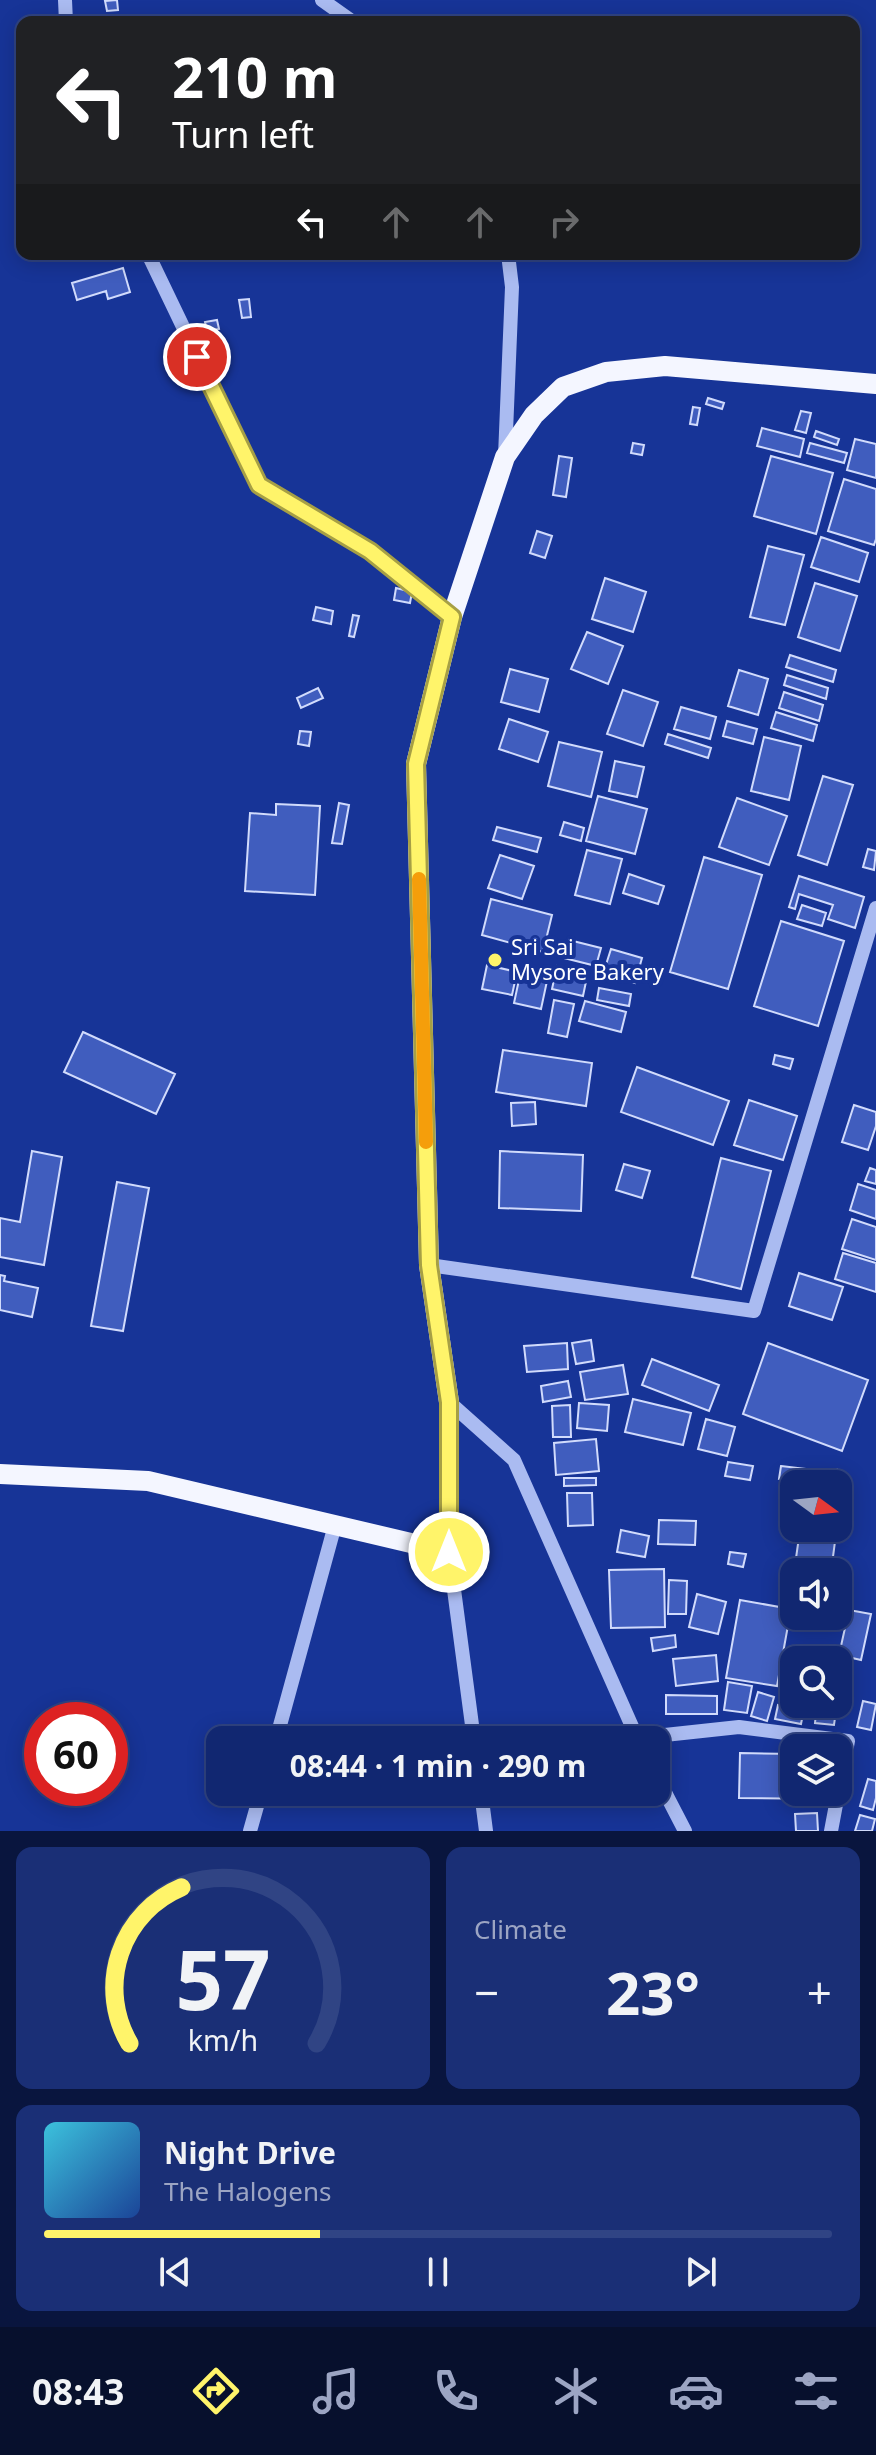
<!DOCTYPE html>
<html lang="en">
<head>
<meta charset="utf-8">
<style>
	body { margin:0; font-family:"Noto Sans",sans-serif; background:#1a2f76; color:#f1f3f6; height:100vh; display:flex; flex-direction:column; font-size:30px; white-space:nowrap }
	* { box-sizing:border-box; margin:0 }
	p { font-size:26px; color:#9ca5c3 }
	.icon { flex:none; width:44px; height:44px; fill:none; stroke:currentColor; stroke-width:2; stroke-linecap:round; stroke-linejoin:round }
	.map { position:relative; height:1831px; overflow:hidden }
	.panel { display:flex; flex-direction:column; gap:16px; padding:16px; background:#09153e; flex:1 }
	.panel>* { flex:none }
	.hud { position:absolute; left:16px; top:16px; width:844px; height:244px; border-radius:16px; box-shadow:0 4px 20px #0003,0 0 0 2px #304484; background:#202124; color:#fff; overflow:hidden }
	.needle { width:52px; rotate:105deg }
	.tools { position:absolute; left:780px; top:1470px; display:grid; gap:16px }
	.tools a { display:grid; place-items:center; width:72px; height:72px; border-radius:16px; background:#112771; box-shadow:0 4px 20px #0003,0 0 0 2px #304484; font-size:40px }
	.speed { position:absolute; left:24px; top:1702px; display:flex; gap:16px; font-size:40px; font-weight:700; text-align:center }
	.speed>* { display:grid; place-content:center; width:104px; height:104px; border-radius:50%; background:#112771; box-shadow:0 4px 20px #0003,0 0 0 2px #304484; line-height:1 }
	.speed .limit { border:12px solid #d22; background:#fff; color:#111 }
	.pin { position:absolute; display:grid; place-items:center; width:68px; height:68px; color:#fff; margin:-34px; border:4px solid #fff; border-radius:50%; box-shadow:0 2px 8px #0007 }
	.me { position:absolute; width:88px; margin:-44px; rotate:0deg; stroke-linejoin:round; filter:drop-shadow(0 0 6px #0008) }
	.turn { display:flex; align-items:center; gap:28px; height:168px; padding:0 24px; font-size:36px }
	.turn .icon { width:104px; height:104px; stroke-width:2.5 }
	.turn b { display:block; font-size:56px; line-height:68px }
	.lanes { display:flex; align-items:center; height:76px; padding:0 24px; background:#0003; justify-content:center; gap:40px; direction:ltr }
	.lanes .off { opacity:.35 }
	.big { font-size:60px; font-weight:700; line-height:1.1 }
	.panel .card { flex:1; display:flex; flex-direction:column; justify-content:center; gap:12px; min-width:0; padding:0 28px; border-radius:16px; background:#1a2f76 }
	.panel .dial { align-items:center; gap:0 }
	.dial svg { height:208px; overflow:visible; fill:none; stroke:#304484; stroke-width:7; stroke-linecap:round; text-anchor:middle }
	.dial text { fill:#f1f3f6; stroke:none }
	.song { display:flex; align-items:center; gap:24px }
	.cover { width:96px; height:96px; border-radius:12px; background:linear-gradient(135deg,hsl(190 70% 55%),hsl(220 70% 35%)) }
	.played { height:8px; border-radius:4px; background:linear-gradient(90deg,#fff46a 35%,#304484 35%) }
	.keys { display:flex; justify-content:space-around; direction:ltr }
	.heat { display:flex; justify-content:space-between; align-items:center; font-size:44px; direction:ltr }
	.panel .tiles { flex:1; display:grid; gap:16px; grid-template-columns:1fr 1fr }
	.card:last-child { grid-column:span 2 }
	.trip { position:absolute; left:206px; top:1726px; width:464px; height:80px; border-radius:16px; background:#112771; box-shadow:0 4px 20px #0003,0 0 0 2px #304484; font-weight:700; line-height:80px; text-align:center }
	.tab-bar { display:flex; height:128px; justify-content:space-around; align-items:center; background:#07102d; color:#9ca5c3 }
	.tab-bar .icon { width:56px; height:56px }
	.tab-bar .on { color:#fff46a }
	.tab-bar b { font-size:36px; color:#f1f3f6 }
	.map>svg:first-child { display:block }
</style>
</head>
<body>
<div class="map">
<svg width="876" height="1831" viewBox="0 0 876 1831">
	<rect width="100%" height="100%" fill="#173497"/>
	<path fill="#405dbe" stroke="#d1dbfc" stroke-width="2" d="M117,0l1,10 -11,1 -2,-10z
		M123,268l7,24 -22,7 -2,-8 -29,9 -5,-17z
		M249,299l2,18 -9,1 -3,-18z
		M217,320l2,9 -12,2 -2,-9z
		M708,398l16,5 -2,6 -16,-5z
		M693,407l7,1 -3,17 -7,-1z
		M801,411l10,2 -5,20 -11,-3z
		M762,428l42,11 -4,18 -43,-11z
		M816,431l23,8 -2,6 -23,-8z
		M855,439l21,5v34l-29,-8z
		M633,443l11,2 -2,10 -11,-2z
		M810,443l37,10 -3,10 -37,-10z
		M559,456l13,2 -6,39 -13,-2z
		M771,456l62,17 -17,61 -62,-18z
		M844,479l32,10v50l-2,6 -46,-14z
		M537,531l15,5 -7,22 -15,-5z
		M821,537l47,16 -9,29 -48,-15z
		M768,546l36,9 -19,70 -35,-8z
		M605,578l41,14 -13,40 -41,-13z
		M815,583l42,13 -17,55 -42,-14z
		M396,588l16,4 -2,11 -16,-3z
		M316,607l17,4 -2,13 -18,-4z
		M353,615l6,1 -5,21 -5,-1z
		M587,632l36,14 -15,38 -37,-15z
		M790,655l46,15 -3,12 -47,-15z
		M510,669l38,10 -9,33 -38,-10z
		M739,670l29,9 -10,36 -30,-9z
		M787,675l41,13 -2,11 -42,-14z
		M318,688l5,10 -22,10 -4,-10z
		M623,690l35,12 -15,44 -36,-12z
		M784,692l39,13 -4,16 -40,-13z
		M681,707l35,10 -6,22 -36,-10z
		M776,712l41,13 -4,16 -42,-13z
		M509,719l39,13 -10,30 -39,-13z
		M727,721l30,8 -4,15 -30,-8z
		M300,731l11,1 -2,14 -11,-2z
		M668,734l43,14 -3,10 -43,-14z
		M764,737l37,9 -12,54 -38,-9z
		M559,742l43,10 -11,45 -43,-11z
		M615,761l29,6 -7,30 -28,-6z
		M823,776l30,9 -26,80 -29,-10z
		M598,796l49,13 -12,45 -49,-13z
		M737,798l50,18 -18,49 -50,-18z
		M339,803l10,2 -7,39 -10,-1z
		M276,804l44,2 -5,89 -70,-4 5,-78 26,2z
		M564,822l20,6 -3,13 -21,-6z
		M497,827l44,11 -4,14 -44,-12z
		M868,849l8,2 -2,19 -11,-3z
		M587,850l35,9 -12,45 -35,-9z
		M500,855l34,11 -12,33 -34,-11z
		M704,857l58,18 -34,114 -58,-17z
		M629,874l35,12 -6,18 -35,-11z
		M799,876l65,21 -9,31 -27,-9 5,-14 -34,-11 -4,15 -6,-2z
		M491,899l61,16 -9,37 -61,-17z
		M802,905l24,8 -4,13 -25,-7z
		M781,921l63,20 -26,85 -64,-20z
		M569,940l32,8 -5,18 -32,-8z
		M611,949l31,9 -7,25 -32,-9z
		M487,965l30,7 -5,23 -30,-6z
		M557,966l31,6 -5,24 -31,-7z
		M520,975l27,6 -6,28 -27,-6z
		M599,988l32,6 -2,12 -32,-6z
		M554,1000l20,4 -7,33 -19,-4z
		M585,1001l41,11 -5,20 -42,-11z
		M83,1032l92,42 -19,40 -92,-42z
		M503,1050l89,13 -6,43 -90,-14z
		M775,1055l18,4 -3,10 -17,-5z
		M637,1067l92,34 -16,44 -92,-33z
		M749,1100l48,16 -14,44 -49,-15z
		M535,1102l1,22 -24,2 -1,-23z
		M854,1105l22,7v14l-8,24 -26,-8z
		M32,1151l30,6 -18,108 -44,-8v-39l20,4z
		M500,1151l83,4 -2,56 -82,-3z
		M721,1158l50,13 -30,118 -49,-12z
		M624,1164l26,7 -8,27 -26,-8z
		M870,1168l6,2v14l-11,-3z
		M117,1182l32,6 -26,143 -32,-5z
		M858,1184l18,6v29l-26,-9z
		M852,1219l24,8v33l-34,-11z
		M843,1253l33,10v29l-41,-13z
		M799,1273l44,14 -11,33 -43,-14z
		M0,1275l5,1 -1,5 34,7 -6,29 -32,-7z
		M591,1340l3,21 -18,3 -4,-21z
		M567,1343l1,26 -41,3 -3,-26z
		M768,1343l100,37 -26,71 -99,-37z
		M652,1359l67,26 -10,26 -67,-26z
		M623,1365l5,29 -43,6 -5,-28z
		M568,1381l3,16 -28,5 -2,-16z
		M633,1399l58,14 -8,32 -58,-13z
		M579,1403l30,2 -2,26 -30,-3z
		M570,1405l1,32h-18l-1,-31z
		M706,1419l29,8 -8,29 -29,-7z
		M596,1439l3,32 -43,4 -2,-32z
		M728,1462l25,4 -3,14 -25,-4z
		M781,1466l26,3 -2,13 -26,-3z
		M812,1469h25v15h-26z
		M564,1478h32v7l-32,1z
		M567,1493h25l1,32 -25,1z
		M783,1494l9,1 -2,13 -9,-1z
		M659,1520l37,1 -1,24 -37,-1z
		M621,1530l28,6 -4,21 -28,-5z
		M800,1530l36,4 -5,38h-37z
		M730,1552l16,2 -3,13 -15,-3z
		M664,1569l1,58 -54,1 -2,-58z
		M669,1580l18,1 -1,33h-18z
		M697,1594l29,8 -8,32 -29,-7z
		M740,1600l51,9 -14,77 -51,-8z
		M849,1610l22,4 -10,46 -22,-5z
		M675,1635l1,12 -23,4 -2,-13z
		M716,1655l2,26 -42,5 -3,-27z
		M728,1682l24,4 -5,27 -23,-3z
		M758,1692l16,5 -7,24 -16,-5z
		M666,1695l51,1v18h-51z
		M863,1701l13,3 -5,26 -14,-3z
		M817,1704h20l-3,21 -19,-2z
		M778,1705l26,4 -3,15 -26,-5z
		M740,1753l54,1v38h31v7l-86,-1z
		M868,1779l8,2v17l-3,12 -13,-4z
		M817,1813l1,18h-22l-1,-17z
		M860,1815l15,4 -3,12h-17z"/>
	<g fill="none" stroke-linecap="round" stroke-linejoin="round">
		<path stroke="#aabbf1" stroke-width="14" d="M65,0l1,22
			M322,0l31,22
			M148,254l111,231 111,66 82,66
			M505,456l7,-169 -4,-33
			M429,1265l325,46 122,-403
			M449,1402l65,58 124,280
			M449,1552l25,188
			M637,1738l102,-11 109,14 -17,90
			M276,1740l59,-215
			M656,1775l29,56
			M481,1792l5,39
			M250,1831l11,-39"/>
		<path stroke="#f4f6ff" stroke-width="20" d="M0,1474l148,7 301,71v-150l-20,-137 -13,-501 36,-147 53,-160 29,-42 29,-28 43,-15 59,-6 211,18"/>
	</g>
	<g fill="none" stroke-linecap="round" stroke-linejoin="round">
		<g stroke="#a69f45" stroke-width="20">
			<path id="route" d="M197,357l62,128 111,66 82,66 -36,147 13,501 20,137v150"/>
		</g>
		<use href="#route" stroke="#fff46a" stroke-width="14"/>
		<path stroke="#f59e0b" stroke-width="14" d="M419,879l7,263"/>
	</g>
	<circle fill="#fff46a" stroke="#173497" stroke-width="3" cx="495" cy="960" r="8"/>
	<g text-anchor="middle" stroke-width="8" stroke-linejoin="round" paint-order="stroke">
		<g font-size="22" fill="#fff" stroke="#173497" text-anchor="start">
			<text x="511" y="955">Sri Sai<tspan x="511" dy="25">Mysore Bakery</tspan></text>
		</g>
	</g>
</svg>
<div class="tools">
<a><svg class="needle" viewBox="-14 -14 28 28"><path d="M0-13l5 13h-10z" fill="#e53935"/><path d="M0 13l5-13h-10z" fill="#9ca5c3"/></svg></a>
<a><svg class="icon" aria-label="sound" viewBox="0 0 24 24"><path d="M4 9h4l5-4v14l-5-4H4zM17 9q2 3 0 6"/></svg></a>
<a><svg class="icon" aria-label="search" viewBox="0 0 24 24"><circle cx="10" cy="10" r="6"/><path d="M15 15l6 6"/></svg></a>
<a><svg class="icon" aria-label="layers" viewBox="0 0 24 24"><path d="M12 4l9 5-9 5-9-5zM3 14l9 5 9-5"/></svg></a>
</div>
<div class="speed"><div class="limit">60</div></div>
<div class="pin" style="left:197px;top:357px;background:#d93025"><svg class="icon" aria-label="arrive" viewBox="0 0 24 24"><path d="M6 21V4h12l-3 4 3 4H6"/></svg></div>
<svg class="me" style="left:449px;top:1552px" viewBox="-20 -20 40 40"><circle r="17" fill="#fff46a" stroke="#fff" stroke-width="3"/><path d="M0-11L8 9 0 5-8 9z" fill="#fff"/></svg>
<div class="trip">08:44 · 1 min · 290 m</div>
<div class="hud">
<div class="turn"><svg class="icon" aria-label="left" viewBox="0 0 24 24"><path d="M17 20v-9H6M10 6l-5 5 5 5"/></svg><div><b>210 m</b>Turn left</div></div>
<div class="lanes"><svg class="icon" aria-label="left" viewBox="0 0 24 24"><path d="M17 20v-9H6M10 6l-5 5 5 5"/></svg><svg class="icon off" aria-label="ahead" viewBox="0 0 24 24"><path d="M12 20V5M6 11l6-6 6 6"/></svg><svg class="icon off" aria-label="ahead" viewBox="0 0 24 24"><path d="M12 20V5M6 11l6-6 6 6"/></svg><svg class="icon off" aria-label="right" viewBox="0 0 24 24"><path d="M7 20v-9h11M14 6l5 5-5 5"/></svg></div>
</div>
</div>
<section class="panel">
<div class="tiles">
<div class="card dial"><svg viewBox="0 0 100 80">
<path d="M14 69A42 42 0 1 1 86 69"/>
<path d="M14 69A42 42 0 0 1 34 9" stroke="#fff46a"/>
<text x="50" y="56" font-size="32" font-weight="700">57</text>
<text x="50" y="72" font-size="11">km/h</text>
</svg></div>
<div class="card"><p>Climate</p>
<div class="heat"><a>−</a><b class="big">23°</b><a>+</a></div>
</div>
<div class="card">
<div class="song"><i class="cover"></i><div><b>Night Drive</b><p>The Halogens</p></div></div>
<div class="played"></div>
<div class="keys"><svg class="icon" aria-label="previous" viewBox="0 0 24 24"><path d="M18 5L8 12l10 7zM5 5v14"/></svg><svg class="icon" aria-label="pause" viewBox="0 0 24 24"><path d="M8 5v14M16 5v14"/></svg><svg class="icon" aria-label="next" viewBox="0 0 24 24"><path d="M6 5l10 7-10 7zM19 5v14"/></svg></div>
</div>
</div>
</section>
<nav class="tab-bar">
<b>08:43</b>
<svg class="icon on" aria-label="directions" viewBox="0 0 24 24"><path d="M12 3l9 9-9 9-9-9zM9 14v-3h6M13 9l2 2-2 2"/></svg>
<svg class="icon" aria-label="music" viewBox="0 0 24 24"><path d="M9 18V5l10-2v13"/><circle cx="6" cy="18" r="3"/><circle cx="16" cy="16" r="3"/></svg>
<svg class="icon" aria-label="phone" viewBox="0 0 24 24"><path d="M5 4h4l2 5-3 2q2 4 5 5l2-3 5 2v4C11 20 4 13 5 4z"/></svg>
<svg class="icon" aria-label="climate" viewBox="0 0 24 24"><path d="M12 3v18M4 7l16 10M4 17L20 7"/></svg>
<svg class="icon" aria-label="car" viewBox="0 0 24 24"><path d="M5 17H2v-5l4-1 3-4h7l3 4 3 1v5h-3M9 17h6M6 11h13"/><circle cx="7" cy="17" r="2"/><circle cx="17" cy="17" r="2"/></svg>
<svg class="icon" aria-label="filters" viewBox="0 0 24 24"><path d="M4 7h16M4 17h16"/><circle cx="9" cy="7" r="2"/><circle cx="15" cy="17" r="2"/></svg>
</nav>
</body>
</html>
